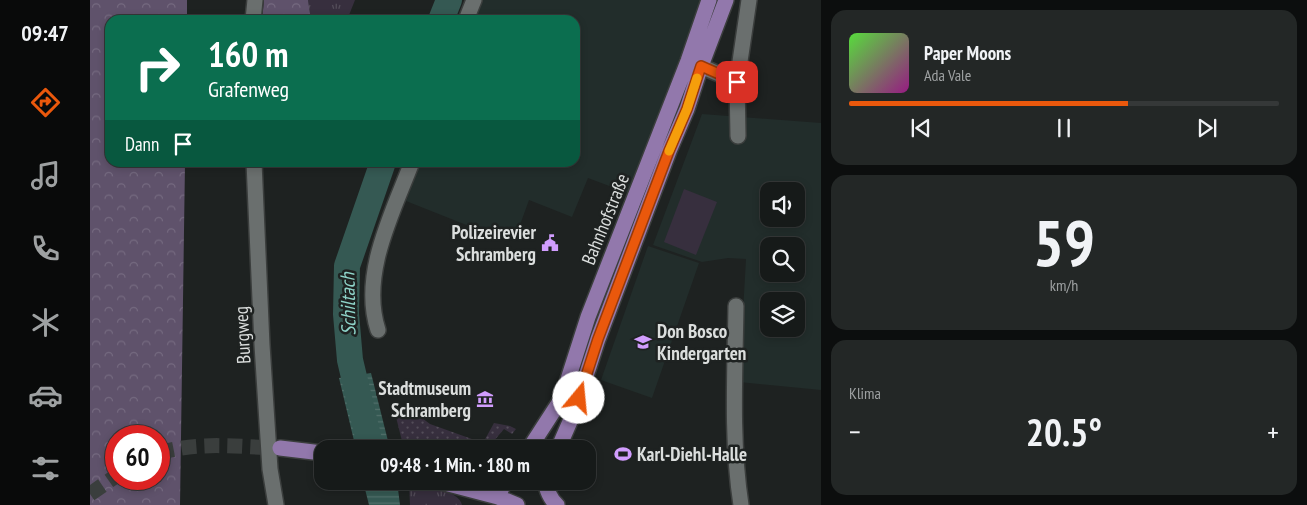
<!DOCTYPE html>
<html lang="de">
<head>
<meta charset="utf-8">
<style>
	body { margin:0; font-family:"PT Sans Narrow",sans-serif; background:#232726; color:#f1f3f6; height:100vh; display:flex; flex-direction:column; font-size:19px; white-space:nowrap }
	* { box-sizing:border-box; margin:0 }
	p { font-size:16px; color:#9ea1a2 }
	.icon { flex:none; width:28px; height:28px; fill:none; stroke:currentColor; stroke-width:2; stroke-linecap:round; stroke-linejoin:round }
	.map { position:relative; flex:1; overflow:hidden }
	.drawer { display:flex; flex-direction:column; gap:10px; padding:10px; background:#0c0e0e; width:486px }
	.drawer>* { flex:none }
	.top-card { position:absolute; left:15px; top:15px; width:475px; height:152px; border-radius:15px; box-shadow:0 2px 8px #0003,0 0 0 1px #353838; background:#0b6e4f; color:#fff; overflow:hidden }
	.fabs { position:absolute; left:670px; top:182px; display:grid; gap:10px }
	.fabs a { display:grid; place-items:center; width:45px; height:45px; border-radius:10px; background:#161a19; box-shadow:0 2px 8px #0003,0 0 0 1px #353838; font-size:25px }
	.speed { position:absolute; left:15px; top:425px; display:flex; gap:10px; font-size:25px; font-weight:700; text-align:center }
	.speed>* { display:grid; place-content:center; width:65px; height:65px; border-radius:50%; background:#161a19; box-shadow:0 2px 8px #0003,0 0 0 1px #353838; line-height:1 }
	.speed .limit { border:8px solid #d22; background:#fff; color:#111 }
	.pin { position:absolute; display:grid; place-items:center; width:42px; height:42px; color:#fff; margin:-21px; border-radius:10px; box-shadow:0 2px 8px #0006 }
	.me { position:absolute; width:55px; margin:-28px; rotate:17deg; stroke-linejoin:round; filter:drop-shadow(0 0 4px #0008) }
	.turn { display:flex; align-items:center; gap:18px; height:105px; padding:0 20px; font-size:22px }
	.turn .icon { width:65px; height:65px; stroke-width:2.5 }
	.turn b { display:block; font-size:35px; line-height:42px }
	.then { display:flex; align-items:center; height:48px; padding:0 20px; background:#0003; gap:10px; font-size:19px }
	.big { font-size:38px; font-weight:700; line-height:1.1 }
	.drawer .card { flex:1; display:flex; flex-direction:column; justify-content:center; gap:8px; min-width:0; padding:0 18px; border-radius:15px; background:#232726 }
	.drawer .dial { align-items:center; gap:0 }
	.dial b { font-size:65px; line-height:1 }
	.song { display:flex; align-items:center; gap:15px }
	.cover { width:60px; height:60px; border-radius:8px; background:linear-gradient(135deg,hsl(110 70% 55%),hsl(310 70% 35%)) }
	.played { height:5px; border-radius:2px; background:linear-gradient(90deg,#ea580c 65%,#353838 65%) }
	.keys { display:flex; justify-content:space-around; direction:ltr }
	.heat { display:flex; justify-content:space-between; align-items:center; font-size:28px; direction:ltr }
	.trip { position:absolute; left:224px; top:440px; width:282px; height:50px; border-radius:15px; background:#161a19; box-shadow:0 2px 8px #0003,0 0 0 1px #353838; font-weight:700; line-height:50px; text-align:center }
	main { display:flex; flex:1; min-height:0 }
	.tabs { display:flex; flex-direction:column; width:90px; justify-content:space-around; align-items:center; background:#090a0a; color:#9ea1a2 }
	.tabs .icon { width:35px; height:35px }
	.tabs .active { color:#ea580c }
	.tabs b { font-size:22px; color:#f1f3f6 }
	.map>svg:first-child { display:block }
</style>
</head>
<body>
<main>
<nav class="tabs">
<b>09:47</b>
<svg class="icon active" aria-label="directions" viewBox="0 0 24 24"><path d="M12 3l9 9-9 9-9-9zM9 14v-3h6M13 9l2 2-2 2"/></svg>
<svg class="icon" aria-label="music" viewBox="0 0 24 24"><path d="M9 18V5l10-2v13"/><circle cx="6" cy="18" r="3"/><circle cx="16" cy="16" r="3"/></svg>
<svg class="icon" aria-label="phone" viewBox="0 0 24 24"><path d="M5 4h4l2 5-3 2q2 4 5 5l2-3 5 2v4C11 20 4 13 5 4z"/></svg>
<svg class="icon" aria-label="climate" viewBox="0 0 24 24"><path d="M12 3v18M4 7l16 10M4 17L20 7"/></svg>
<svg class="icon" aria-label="car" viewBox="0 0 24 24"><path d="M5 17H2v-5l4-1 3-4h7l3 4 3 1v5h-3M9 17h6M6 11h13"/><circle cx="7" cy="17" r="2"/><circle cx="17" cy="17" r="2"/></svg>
<svg class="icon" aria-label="filters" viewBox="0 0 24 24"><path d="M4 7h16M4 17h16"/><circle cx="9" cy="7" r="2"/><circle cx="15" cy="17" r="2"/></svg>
</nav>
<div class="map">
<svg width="731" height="505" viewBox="0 0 731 505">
	<defs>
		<pattern id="grass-tufts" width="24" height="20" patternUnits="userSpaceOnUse" patternTransform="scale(1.25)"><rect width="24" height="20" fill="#372f3e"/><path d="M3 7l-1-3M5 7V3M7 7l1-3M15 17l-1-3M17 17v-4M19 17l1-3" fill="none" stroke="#534d59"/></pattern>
		<pattern id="forest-crowns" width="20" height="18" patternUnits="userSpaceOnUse" patternTransform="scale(1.25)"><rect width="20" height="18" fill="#5f526b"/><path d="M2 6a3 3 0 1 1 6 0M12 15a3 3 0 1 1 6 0" fill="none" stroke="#756a80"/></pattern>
		<pattern id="park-dots" width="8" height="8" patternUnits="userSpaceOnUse" patternTransform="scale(1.25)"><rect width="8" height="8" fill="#372f3e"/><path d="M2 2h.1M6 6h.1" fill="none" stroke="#534d59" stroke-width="1.8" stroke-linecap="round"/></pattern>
		<pattern id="water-rules" width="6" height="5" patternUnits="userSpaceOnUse" patternTransform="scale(1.25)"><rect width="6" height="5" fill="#355953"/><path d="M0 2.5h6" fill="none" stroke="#52706b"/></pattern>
	</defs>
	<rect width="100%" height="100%" fill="#1e2221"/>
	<path fill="#222d2b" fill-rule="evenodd" d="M392,0h220l-74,193 -40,-15 -16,39 -43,-17 -13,36 -23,-10 -4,8 -83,-33 14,-38 155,-1v-142h-101z
		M612,114l119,9v267l-82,-8 7,-123 -18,-1 -26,4 -49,-17zM679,191h27v28h-27zM679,246h27v28h-27zM679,301h27v28h-27z
		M558,246l51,17 -47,135 -51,-18z"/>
	<path fill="url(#grass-tufts)" d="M218,0h47l-8,20h-36z
		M319,482c14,3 50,8 53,23h-52z"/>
	<path fill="url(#forest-crowns)" fill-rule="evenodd" d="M0,0h97v20h-77v142l75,1 -5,342h-90zM26,436h43v43h-43z
		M174,0h44l3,20h-49z"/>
	<path fill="url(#park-dots)" d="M311,405l9,4 20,15 53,19 11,-20 16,3 6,3 -4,5 -8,-5 -17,20h-83l-10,-40z"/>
	<path fill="#372f3e" d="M594,189l33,13 -21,53 -32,-13z"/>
	<path fill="url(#water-rules)" d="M281,373l19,76h-34l-17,-71z
		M273,481h34l3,24h-31z"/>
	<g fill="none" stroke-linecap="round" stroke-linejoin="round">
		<path stroke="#355953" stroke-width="26" d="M351,20l8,-20
			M281,449l-21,-89 -4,-46 1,-48 36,-104"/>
		<path stroke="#3a3e3d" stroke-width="15" stroke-dasharray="15 8" stroke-linecap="butt" d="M69,453c42,-12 78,-6 121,-5
			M0,494l26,-18"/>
		<g stroke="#3b3e3d" stroke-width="18">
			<path id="minor" d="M163,20l2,-20
				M376,20l8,-20
				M599,61l48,21 1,54
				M647,82l12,-82
				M164,162l8,183 8,124 6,36
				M646,306c-1,65 -5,135 5,199
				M288,330c-18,-55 14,-116 34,-168"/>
		</g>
		<g stroke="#3b3e3d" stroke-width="18">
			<path id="major" d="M190,448l42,5
				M439,449l33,-51 26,-81 100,-256 21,-61
				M468,449l17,-39 23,-71 71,-188 18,-42 14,-43 25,-66
				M347,481l61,16 19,8
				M456,481c-1,7 5,19 11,24
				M408,497l7,-16"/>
		</g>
		<use href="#minor" stroke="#6a6f6e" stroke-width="15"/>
		<use href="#major" stroke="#9278ac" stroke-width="15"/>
	</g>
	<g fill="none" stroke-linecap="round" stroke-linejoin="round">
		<g stroke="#983908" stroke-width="12">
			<path id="route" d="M489,398l19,-59 71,-188 18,-42 14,-43 36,16"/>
		</g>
		<use href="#route" stroke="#ea580c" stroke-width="9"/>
		<path stroke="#f59e0b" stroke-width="9" d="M579,151l18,-42 10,-31"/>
	</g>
	<defs>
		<g id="civic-bare" transform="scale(1.35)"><path d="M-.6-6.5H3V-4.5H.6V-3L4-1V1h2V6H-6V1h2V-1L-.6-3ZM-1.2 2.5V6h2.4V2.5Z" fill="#d19dfe" stroke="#1e2221" stroke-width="2.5" paint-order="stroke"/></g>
		<g id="school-bare" transform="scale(1.35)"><path d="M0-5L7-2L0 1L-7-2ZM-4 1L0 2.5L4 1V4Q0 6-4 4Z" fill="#d19dfe" stroke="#1e2221" stroke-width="2.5" paint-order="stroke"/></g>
		<g id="museum-bare" transform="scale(1.35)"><path d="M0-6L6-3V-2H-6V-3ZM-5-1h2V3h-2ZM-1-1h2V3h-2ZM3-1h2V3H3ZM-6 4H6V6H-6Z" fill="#d19dfe" stroke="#1e2221" stroke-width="2.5" paint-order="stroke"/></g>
		<g id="stadium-bare" transform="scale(1.35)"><path d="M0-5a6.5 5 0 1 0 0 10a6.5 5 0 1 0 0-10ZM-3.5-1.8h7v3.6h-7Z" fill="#d19dfe" stroke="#1e2221" stroke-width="2.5" paint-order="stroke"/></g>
	</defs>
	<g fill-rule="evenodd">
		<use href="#civic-bare" x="460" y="243"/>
		<use href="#school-bare" x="553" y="342"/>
		<use href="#museum-bare" x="395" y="399"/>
		<use href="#stadium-bare" x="533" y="454"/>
	</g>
	<g text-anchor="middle" stroke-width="5" stroke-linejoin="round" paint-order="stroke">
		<g font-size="19" fill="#dbdedd" stroke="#1e2221">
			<text transform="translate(515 219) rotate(-68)" y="7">Bahnhofstraße</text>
			<text transform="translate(152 335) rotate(-93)" y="7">Burgweg</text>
		</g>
		<g font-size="19" font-weight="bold" fill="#dbdedd" stroke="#1e2221" text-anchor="end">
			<text x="446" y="239">Polizeirevier<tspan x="446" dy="22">Schramberg</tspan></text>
			<text x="567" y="338" text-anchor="start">Don Bosco<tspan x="567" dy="22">Kindergarten</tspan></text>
			<text x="381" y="395">Stadtmuseum<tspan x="381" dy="22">Schramberg</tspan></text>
			<text x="547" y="461" text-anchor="start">Karl-Diehl-Halle</text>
		</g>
		<g font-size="20" font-style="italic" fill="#8ed4c9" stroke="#1e2221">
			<text transform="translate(258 304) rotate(-91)" y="7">Schiltach</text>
		</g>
	</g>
</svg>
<div class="fabs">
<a><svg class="icon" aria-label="sound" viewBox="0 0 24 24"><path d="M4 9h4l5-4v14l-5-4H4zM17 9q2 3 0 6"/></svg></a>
<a><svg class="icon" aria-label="search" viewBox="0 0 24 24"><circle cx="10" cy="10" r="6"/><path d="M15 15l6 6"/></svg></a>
<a><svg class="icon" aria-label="layers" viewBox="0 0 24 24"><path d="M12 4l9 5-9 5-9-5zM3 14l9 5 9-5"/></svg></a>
</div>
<div class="speed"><div class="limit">60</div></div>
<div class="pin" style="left:647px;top:82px;background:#d93025"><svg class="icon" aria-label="arrive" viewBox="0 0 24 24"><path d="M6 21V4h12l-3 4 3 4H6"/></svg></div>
<svg class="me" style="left:489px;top:398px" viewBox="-20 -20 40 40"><circle r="19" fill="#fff"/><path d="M0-13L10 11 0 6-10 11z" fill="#ea580c"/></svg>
<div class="trip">09:48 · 1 Min. · 180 m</div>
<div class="top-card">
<div class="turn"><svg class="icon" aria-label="right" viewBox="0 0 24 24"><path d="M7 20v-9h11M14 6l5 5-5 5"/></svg><div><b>160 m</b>Grafenweg</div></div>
<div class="then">Dann<svg class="icon" aria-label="arrive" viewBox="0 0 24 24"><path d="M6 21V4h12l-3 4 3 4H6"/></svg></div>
</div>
</div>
<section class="drawer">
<div class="card">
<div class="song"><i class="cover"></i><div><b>Paper Moons</b><p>Ada Vale</p></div></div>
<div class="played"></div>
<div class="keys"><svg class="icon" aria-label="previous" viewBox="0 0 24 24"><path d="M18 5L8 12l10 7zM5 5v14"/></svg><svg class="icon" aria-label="pause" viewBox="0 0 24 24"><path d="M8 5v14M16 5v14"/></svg><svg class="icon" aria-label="next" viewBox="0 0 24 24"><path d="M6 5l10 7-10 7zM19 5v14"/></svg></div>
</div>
<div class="card dial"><b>59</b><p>km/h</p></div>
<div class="card"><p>Klima</p>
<div class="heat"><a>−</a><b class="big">20.5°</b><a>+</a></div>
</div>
</section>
</main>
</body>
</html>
